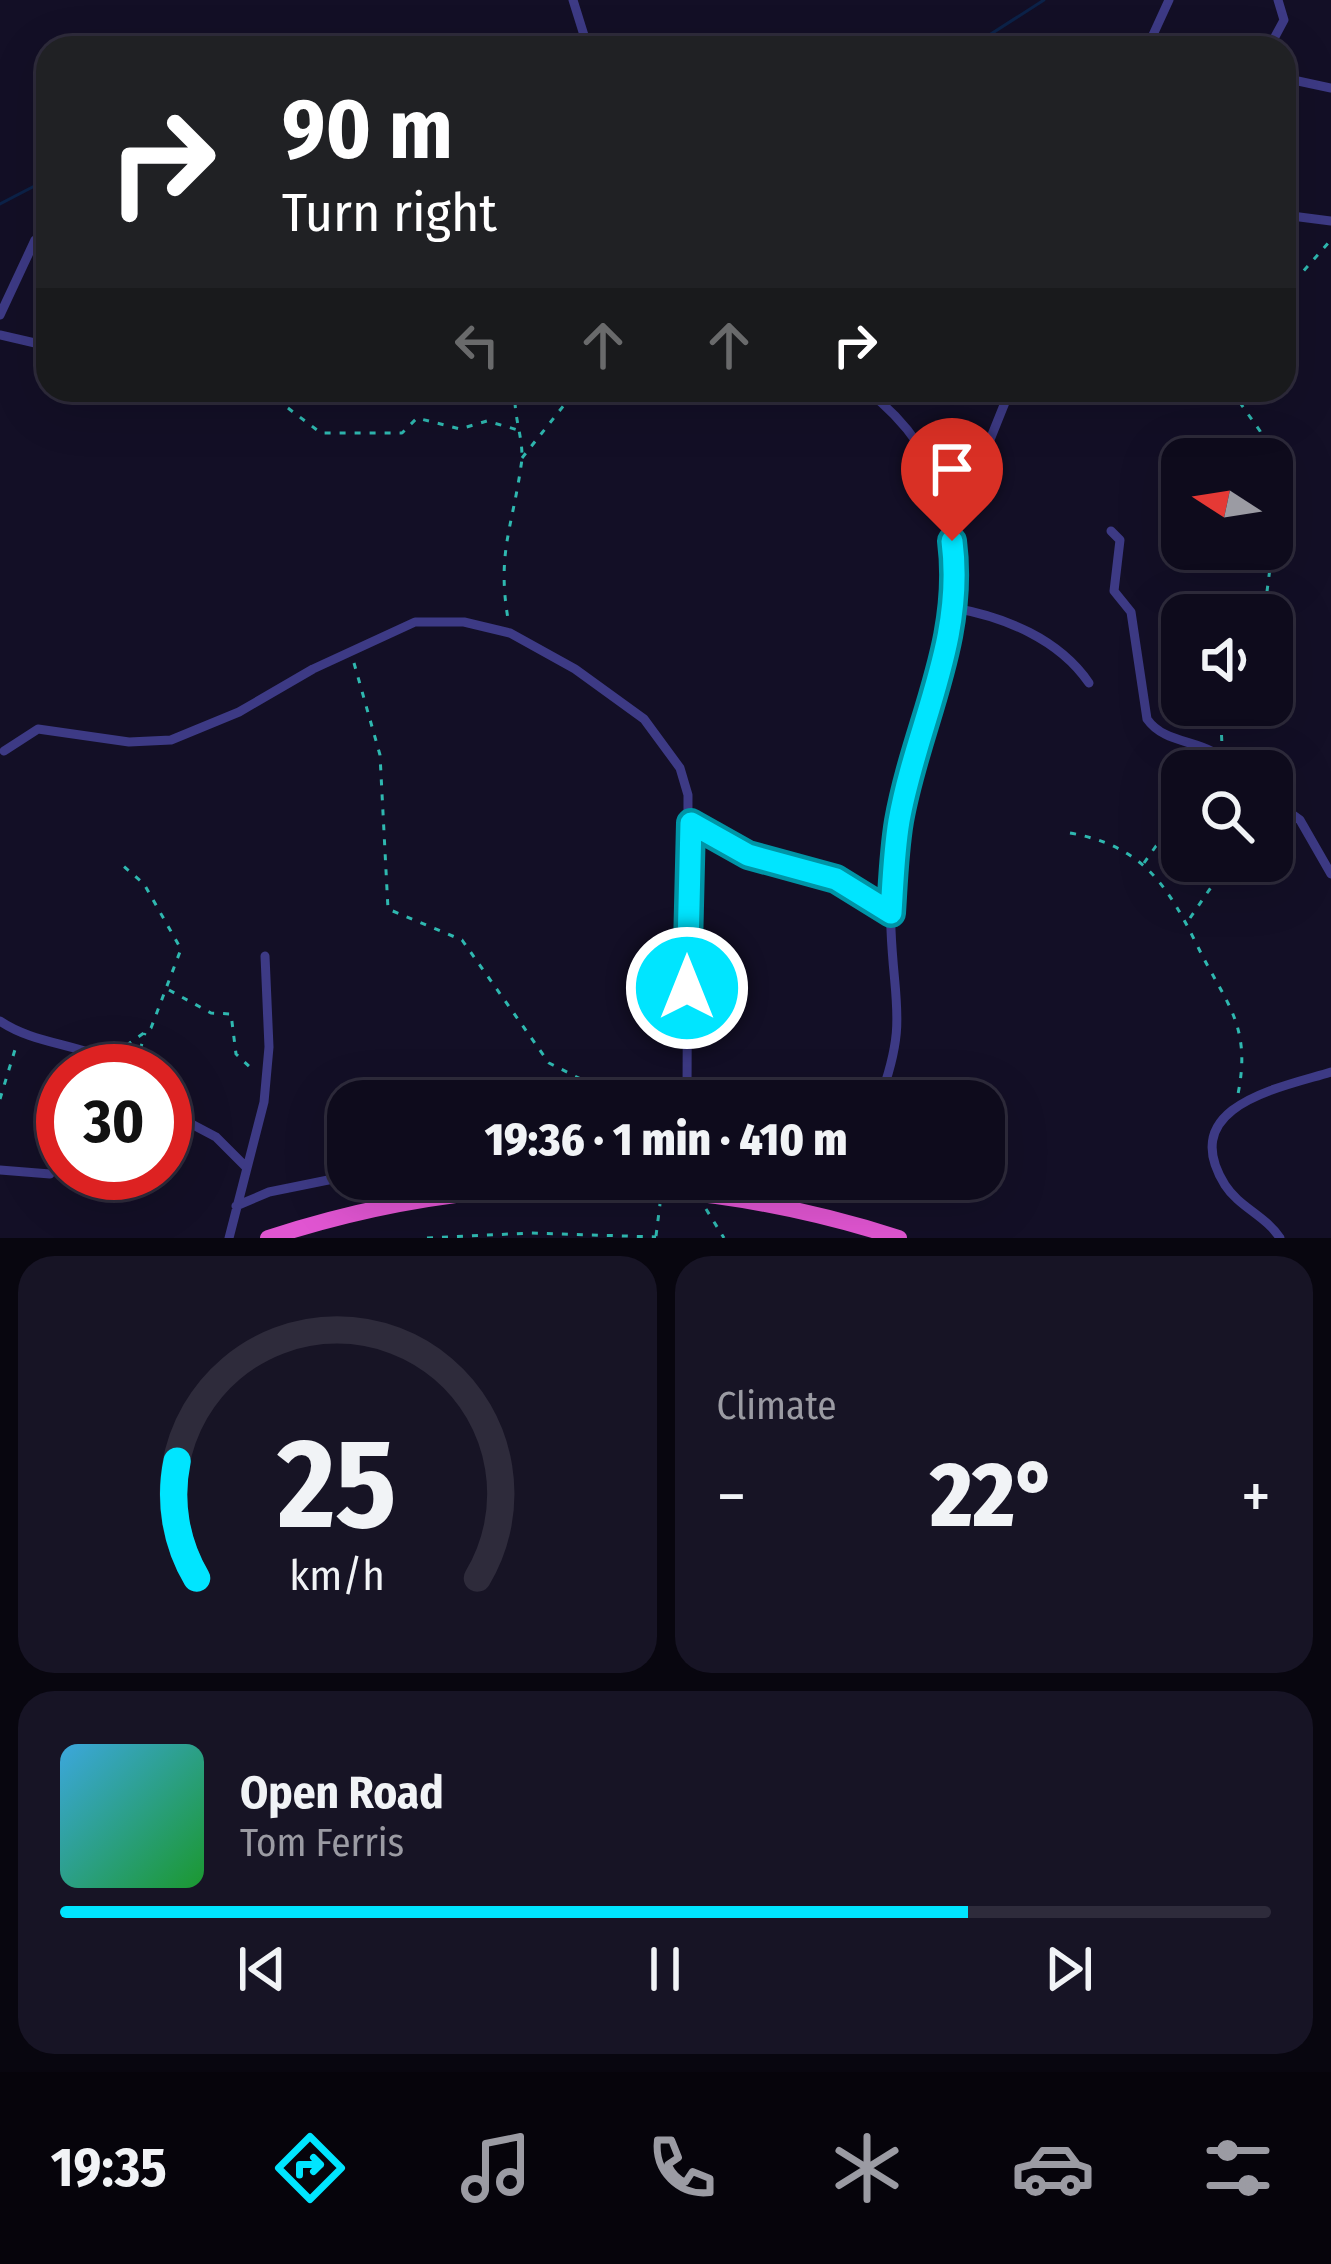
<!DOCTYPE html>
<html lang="en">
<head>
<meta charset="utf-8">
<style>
	body { margin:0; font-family:"Fira Sans Condensed",sans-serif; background:#171425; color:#f1f3f6; height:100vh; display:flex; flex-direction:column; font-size:45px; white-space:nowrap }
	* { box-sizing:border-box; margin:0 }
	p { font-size:39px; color:#9b9ba3 }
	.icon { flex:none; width:66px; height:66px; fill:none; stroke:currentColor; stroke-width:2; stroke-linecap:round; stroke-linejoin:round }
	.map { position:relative; height:1238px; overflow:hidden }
	.drawer { display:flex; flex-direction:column; gap:18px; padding:18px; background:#08060f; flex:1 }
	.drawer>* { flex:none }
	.top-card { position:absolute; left:36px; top:36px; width:1260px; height:366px; border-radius:36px; box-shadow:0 12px 48px #0002,0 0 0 3px #2e2b3b; background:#202124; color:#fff; overflow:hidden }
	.needle { width:78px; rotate:282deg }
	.buttons { position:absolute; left:1161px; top:438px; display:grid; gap:24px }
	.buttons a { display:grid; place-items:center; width:132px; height:132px; border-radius:24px; background:#0e0b1c; box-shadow:0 12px 48px #0002,0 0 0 3px #2e2b3b; font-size:60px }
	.speed { position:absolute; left:36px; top:1044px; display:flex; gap:24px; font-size:60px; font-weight:700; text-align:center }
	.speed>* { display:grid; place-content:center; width:156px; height:156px; border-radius:50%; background:#0e0b1c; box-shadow:0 12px 48px #0002,0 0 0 3px #2e2b3b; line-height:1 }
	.speed .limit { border:18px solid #d22; background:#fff; color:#111 }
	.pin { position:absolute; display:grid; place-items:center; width:102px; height:102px; color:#fff; margin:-123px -51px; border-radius:50% 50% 50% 0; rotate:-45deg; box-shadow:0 0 12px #0007 }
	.pin .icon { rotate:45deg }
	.me { position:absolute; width:132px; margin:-66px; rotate:0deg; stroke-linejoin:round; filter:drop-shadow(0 0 9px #0008) }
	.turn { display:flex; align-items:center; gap:42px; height:252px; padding:0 48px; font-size:54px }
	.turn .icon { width:156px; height:156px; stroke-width:2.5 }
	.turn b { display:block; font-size:84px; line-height:102px }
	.lanes { display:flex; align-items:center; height:114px; padding:0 48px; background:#0003; justify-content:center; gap:60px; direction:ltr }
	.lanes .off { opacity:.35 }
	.big { font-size:90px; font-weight:800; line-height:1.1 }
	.drawer .widget { flex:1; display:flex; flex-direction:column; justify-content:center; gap:18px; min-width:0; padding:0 42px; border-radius:36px; background:#171425 }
	.drawer .dial { align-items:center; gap:0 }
	.dial svg { height:312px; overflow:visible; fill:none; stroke:#2e2b3b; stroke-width:7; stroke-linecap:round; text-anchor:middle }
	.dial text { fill:#f1f3f6; stroke:none }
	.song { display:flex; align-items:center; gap:36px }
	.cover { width:144px; height:144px; border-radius:18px; background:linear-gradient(135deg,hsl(200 70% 55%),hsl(130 70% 35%)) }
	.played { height:12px; border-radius:6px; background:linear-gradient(90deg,#00e5ff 75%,#2e2b3b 75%) }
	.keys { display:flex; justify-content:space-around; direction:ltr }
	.heat { display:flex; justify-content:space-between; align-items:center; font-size:66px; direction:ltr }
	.drawer .tiles { flex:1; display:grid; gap:18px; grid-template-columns:1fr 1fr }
	.widget:last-child { grid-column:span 2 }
	.trip { position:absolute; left:327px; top:1080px; width:678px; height:120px; border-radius:36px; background:#0e0b1c; box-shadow:0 12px 48px #0002,0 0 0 3px #2e2b3b; font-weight:800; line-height:120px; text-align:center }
	.menu { display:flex; height:192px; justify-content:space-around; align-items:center; background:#06040b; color:#9b9ba3 }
	.menu .icon { width:84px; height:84px }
	.menu .current { color:#00e5ff }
	.menu b { font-size:54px; color:#f1f3f6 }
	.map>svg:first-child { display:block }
</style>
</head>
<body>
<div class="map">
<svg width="1331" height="1238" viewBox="0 0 1331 1238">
	<rect width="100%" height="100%" fill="#130f26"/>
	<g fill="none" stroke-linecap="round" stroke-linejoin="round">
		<path stroke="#0c2248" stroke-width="3" d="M969,48l75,-48
			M0,204l48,-25"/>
		<path stroke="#2fb8b0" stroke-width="3" stroke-dasharray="6 9" stroke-linecap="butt" d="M1284,293l47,-53
			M264,390l57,43h81l15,-15 43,11 27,-8 31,9
			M489,390l26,10c0,22 10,44 6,66 -9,63 -24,87 -13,153
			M1231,390l29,41 21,51 -17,133
			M522,458l54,-68
			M354,663l26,92 8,154 74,31 87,123 75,38
			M1220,705l2,40
			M1070,833c73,13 97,52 127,112 28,58 55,79 41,149
			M1144,863l12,-17 26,-14
			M1190,918l39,-57
			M169,990l42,23 20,1 5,40 18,17
			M114,1054l37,-26 30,-79 -37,-65 -24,-21
			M136,1064l9,-31
			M0,1099l17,-56
			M394,1101l6,-14 64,14
			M706,1209l18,29
			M656,1236l4,-32
			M427,1238l104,-5 125,4"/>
		<path stroke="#3d3a85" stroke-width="9" d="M573,0l15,48
			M1147,48l22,-48
			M1254,48h6
			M1269,48l15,-28 -6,-20
			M1284,78l47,10
			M1284,215l47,6
			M0,315l35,-75
			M0,335l48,11
			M866,390c117,89 97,218 60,343 -11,35 -25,69 -29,106 -3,30 -7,61 -6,91 3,76 17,93 -12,171
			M951,516l18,-24 41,-102
			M1111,531l9,9 -6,51 17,21 16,107c21,30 65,17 86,52
			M954,608c51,9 105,31 135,75
			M4,751l34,-22 91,13 42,-2 68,-28 74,-43 102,-47h49l46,11 65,36 69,50 36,49 8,27 -1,306
			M1272,800l28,20 31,54
			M691,823l57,32 88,24 55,34
			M0,1021c38,26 90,22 126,50
			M165,1110l51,27 30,30
			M0,1170l50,4
			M735,1179l15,20
			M775,1204l45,-25
			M236,1206l33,-14 79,-16
			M229,1238l35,-136 5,-55 -4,-91
			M1280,1238c-14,-22 -41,-31 -55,-53 -49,-79 54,-97 106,-113"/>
		<path stroke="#e055d1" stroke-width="16" d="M268,1238c210,-69 422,-67 631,0"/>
	</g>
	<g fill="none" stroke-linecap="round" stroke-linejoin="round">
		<g stroke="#0095a6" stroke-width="30">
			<path id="route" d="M687,988l4,-165 57,32 88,24 55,34c2,-31 3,-62 8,-92 17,-96 66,-179 53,-280"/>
		</g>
		<use href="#route" stroke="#00e5ff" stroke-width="21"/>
	</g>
</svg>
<div class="buttons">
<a><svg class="needle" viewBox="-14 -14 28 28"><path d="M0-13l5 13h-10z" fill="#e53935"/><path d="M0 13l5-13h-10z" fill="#9b9ba3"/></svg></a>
<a><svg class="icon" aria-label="sound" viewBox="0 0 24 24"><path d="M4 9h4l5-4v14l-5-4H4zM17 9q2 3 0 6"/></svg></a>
<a><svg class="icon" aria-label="search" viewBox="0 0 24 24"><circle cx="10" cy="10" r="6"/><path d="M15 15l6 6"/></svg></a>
</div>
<div class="speed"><div class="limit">30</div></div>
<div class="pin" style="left:952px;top:541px;background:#d93025"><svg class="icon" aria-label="arrive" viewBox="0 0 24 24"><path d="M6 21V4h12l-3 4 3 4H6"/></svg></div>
<svg class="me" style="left:687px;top:988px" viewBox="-20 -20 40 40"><circle r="17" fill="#00e5ff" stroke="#fff" stroke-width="3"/><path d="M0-11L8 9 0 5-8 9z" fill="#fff"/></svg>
<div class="trip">19:36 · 1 min · 410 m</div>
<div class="top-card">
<div class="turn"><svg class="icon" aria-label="right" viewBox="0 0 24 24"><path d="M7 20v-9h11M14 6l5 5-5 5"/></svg><div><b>90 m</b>Turn right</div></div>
<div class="lanes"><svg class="icon off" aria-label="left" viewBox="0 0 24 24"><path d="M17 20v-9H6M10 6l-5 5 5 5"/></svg><svg class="icon off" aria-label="ahead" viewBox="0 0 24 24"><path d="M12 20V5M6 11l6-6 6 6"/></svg><svg class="icon off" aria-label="ahead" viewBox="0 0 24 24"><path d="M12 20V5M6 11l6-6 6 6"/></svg><svg class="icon" aria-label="right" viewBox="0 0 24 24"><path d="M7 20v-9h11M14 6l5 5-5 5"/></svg></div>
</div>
</div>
<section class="drawer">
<div class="tiles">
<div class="widget dial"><svg viewBox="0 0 100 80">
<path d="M14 69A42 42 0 1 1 86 69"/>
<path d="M14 69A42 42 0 0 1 9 39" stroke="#00e5ff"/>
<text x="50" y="56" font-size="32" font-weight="700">25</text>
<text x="50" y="72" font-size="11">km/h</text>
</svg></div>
<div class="widget"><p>Climate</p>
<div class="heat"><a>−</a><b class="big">22°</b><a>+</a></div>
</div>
<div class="widget">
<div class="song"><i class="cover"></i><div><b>Open Road</b><p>Tom Ferris</p></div></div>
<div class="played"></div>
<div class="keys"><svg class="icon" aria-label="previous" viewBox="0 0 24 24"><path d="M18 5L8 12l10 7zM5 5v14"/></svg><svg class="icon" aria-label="pause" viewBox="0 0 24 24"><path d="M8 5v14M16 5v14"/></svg><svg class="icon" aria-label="next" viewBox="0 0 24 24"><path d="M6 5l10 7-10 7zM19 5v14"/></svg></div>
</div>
</div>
</section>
<nav class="menu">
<b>19:35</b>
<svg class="icon current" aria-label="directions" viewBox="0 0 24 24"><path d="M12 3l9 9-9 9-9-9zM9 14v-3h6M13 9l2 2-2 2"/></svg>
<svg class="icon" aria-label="music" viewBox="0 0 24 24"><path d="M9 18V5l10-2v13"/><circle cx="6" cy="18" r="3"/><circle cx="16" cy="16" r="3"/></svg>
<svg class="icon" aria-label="phone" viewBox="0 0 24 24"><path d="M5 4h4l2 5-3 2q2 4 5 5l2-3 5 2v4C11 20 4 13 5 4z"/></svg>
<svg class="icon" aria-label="climate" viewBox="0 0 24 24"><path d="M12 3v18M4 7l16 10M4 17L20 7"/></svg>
<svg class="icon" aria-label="car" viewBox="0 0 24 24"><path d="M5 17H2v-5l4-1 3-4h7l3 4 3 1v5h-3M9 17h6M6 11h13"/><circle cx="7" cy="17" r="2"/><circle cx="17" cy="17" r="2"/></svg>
<svg class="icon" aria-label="filters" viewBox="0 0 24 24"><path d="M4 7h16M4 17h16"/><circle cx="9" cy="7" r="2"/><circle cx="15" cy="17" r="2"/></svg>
</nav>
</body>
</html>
